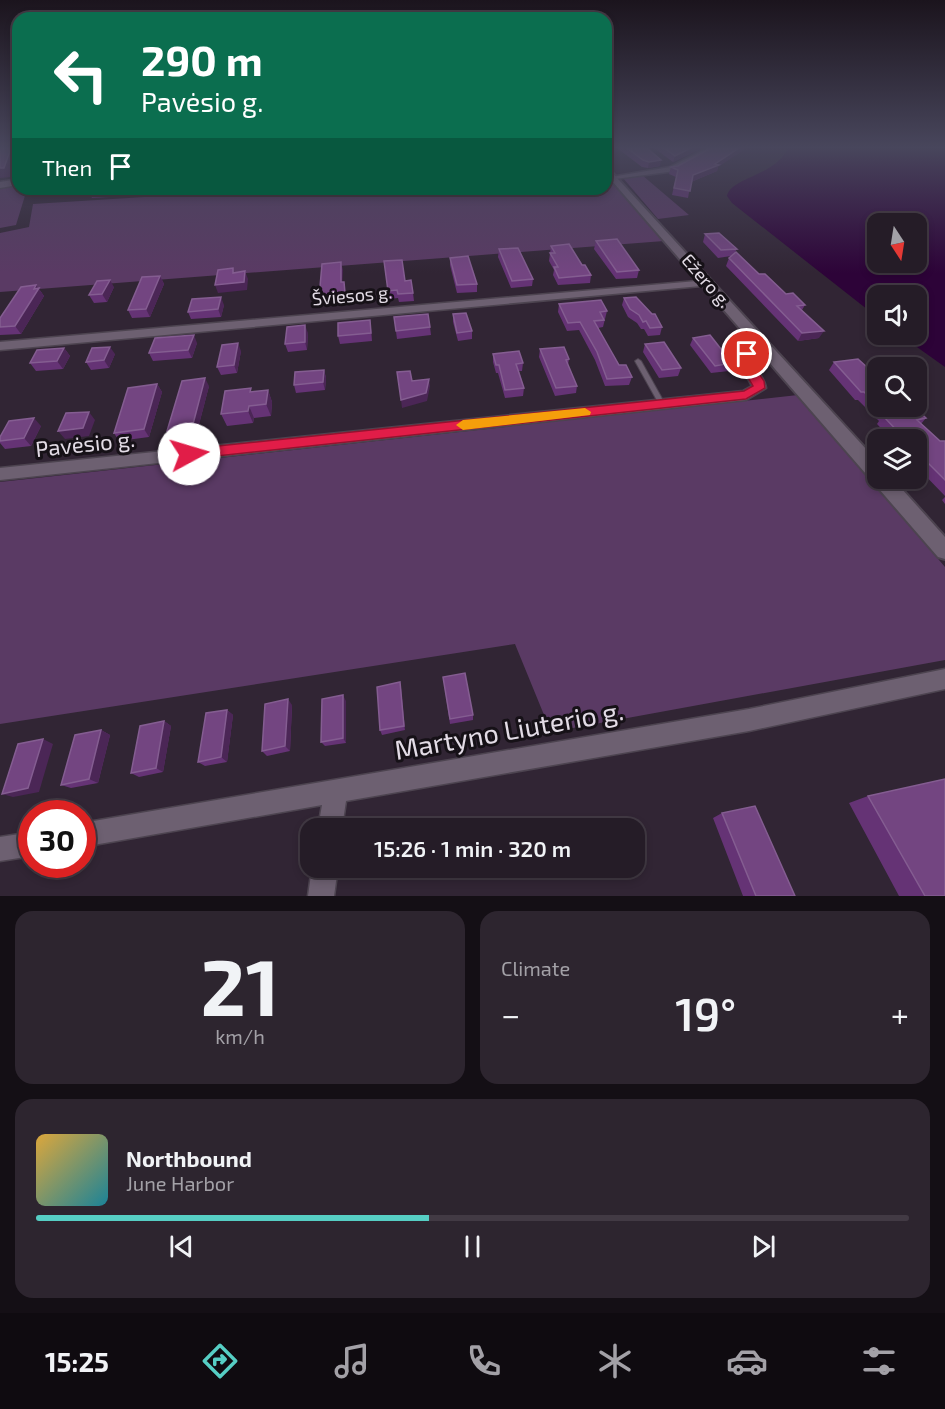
<!DOCTYPE html>
<html lang="en">
<head>
<meta charset="utf-8">
<style>
	body { margin:0; font-family:"Exo 2",sans-serif; background:#2d252f; color:#f1f3f6; height:100vh; display:flex; flex-direction:column; font-size:22px; white-space:nowrap }
	* { box-sizing:border-box; margin:0 }
	p { font-size:20px; color:#a3a1a7 }
	.icon { flex:none; width:33px; height:33px; fill:none; stroke:currentColor; stroke-width:2; stroke-linecap:round; stroke-linejoin:round }
	.map { position:relative; height:896px; overflow:hidden }
	.side { display:flex; flex-direction:column; gap:15px; padding:15px; background:#140f15; flex:1 }
	.side>* { flex:none }
	.hud { position:absolute; left:12px; top:12px; width:600px; height:183px; border-radius:18px; box-shadow:0 3px 9px #0003,0 0 0 2px #423a44; background:#0b6e4f; color:#fff; overflow:hidden }
	.needle { width:39px; rotate:168deg }
	.tools { position:absolute; left:867px; top:213px; display:grid; gap:12px }
	.tools a { display:grid; place-items:center; width:60px; height:60px; border-radius:12px; background:#251c27; box-shadow:0 3px 9px #0003,0 0 0 2px #423a44; font-size:30px }
	.speed { position:absolute; left:18px; top:800px; display:flex; gap:12px; font-size:30px; font-weight:700; text-align:center }
	.speed>* { display:grid; place-content:center; width:78px; height:78px; border-radius:50%; background:#251c27; box-shadow:0 3px 9px #0003,0 0 0 2px #423a44; line-height:1 }
	.speed .limit { border:9px solid #d22; background:#fff; color:#111 }
	.pin { position:absolute; display:grid; place-items:center; width:51px; height:51px; color:#fff; margin:-26px; border:3px solid #fff; border-radius:50%; box-shadow:0 2px 6px #0007 }
	.me { position:absolute; width:66px; margin:-33px; rotate:84deg; stroke-linejoin:round; filter:drop-shadow(0 0 4px #0008) }
	.turn { display:flex; align-items:center; gap:21px; height:126px; padding:0 30px; font-size:27px }
	.turn .icon { width:78px; height:78px; stroke-width:2.5 }
	.turn b { display:block; font-size:42px; line-height:51px }
	.then { display:flex; align-items:center; height:57px; padding:0 30px; background:#0003; gap:12px; font-size:22px }
	.big { font-size:45px; font-weight:600; line-height:1.1 }
	.side .widget { flex:1; display:flex; flex-direction:column; justify-content:center; gap:9px; min-width:0; padding:0 21px; border-radius:18px; background:#2d252f }
	.side .dial { align-items:center; gap:0 }
	.dial b { font-size:78px; line-height:1 }
	.song { display:flex; align-items:center; gap:18px }
	.cover { width:72px; height:72px; border-radius:9px; background:linear-gradient(135deg,hsl(40 70% 55%),hsl(190 70% 35%)) }
	.played { height:6px; border-radius:3px; background:linear-gradient(90deg,#56cec4 45%,#423a44 45%) }
	.keys { display:flex; justify-content:space-around; direction:ltr }
	.heat { display:flex; justify-content:space-between; align-items:center; font-size:33px; direction:ltr }
	.side .tiles { flex:1; display:grid; gap:15px; grid-template-columns:1fr 1fr }
	.widget:last-child { grid-column:span 2 }
	.trip { position:absolute; left:300px; top:818px; width:345px; height:60px; border-radius:18px; background:#251c27; box-shadow:0 3px 9px #0003,0 0 0 2px #423a44; font-weight:600; line-height:60px; text-align:center }
	.menu { display:flex; height:96px; justify-content:space-around; align-items:center; background:#0f0b10; color:#a3a1a7 }
	.menu .icon { width:42px; height:42px }
	.menu .active { color:#56cec4 }
	.menu b { font-size:27px; color:#f1f3f6 }
	.map>svg:first-child { display:block }
</style>
</head>
<body>
<div class="map">
<svg width="945" height="896" viewBox="0 0 945 896">
	<rect width="100%" height="100%" fill="#312534"/>
	<path fill="#5a3a64" d="M606,175l58,66 -664,51v-59l29,-6 4,-23 239,-15h334z
		M642,175l47,40 -31,4 -35,-41z
		M18,183v6h9l-11,36 -16,3v-41z
		M798,395l147,172v93l-394,72 -36,-88 -515,80v-242z"/>
	<path fill="#2d0338" fill-rule="evenodd" d="M788,148h157v219l-45,-32 16,-1v-38h-38l-1,21 -145,-114 -5,-7c4,-19 49,-20 61,-48zM878,224h38v38h-38z"/>
	<g fill="none" stroke-linecap="round" stroke-linejoin="round">
		<g stroke="#4d4450" stroke-width="2">
			<path id="service" d="M638,359l3,2 24,43 -1,2h-2l-3,-2 -24,-43z"/>
		</g>
		<g stroke="#4d4450" stroke-width="3">
			<path id="minor" d="M707,148h9l-41,23 -60,8 -4,-2 59,-10z
				M18,179v6l-18,3v-6z
				M708,280l5,3 -1,2 -712,65v-8z
				M765,344l6,4 -2,3 -16,4c-1,14 11,20 13,33l-20,12 -746,80v-12l743,-77 9,-5 -12,-22 1,-11 7,-6z
				M945,669v20l-196,42 -403,70 -4,27h-24l4,-23 -240,42v-24l667,-114z
				M32,832v24l-32,5v-24z
				M312,867h26l-4,29h-26z"/>
		</g>
		<g stroke="#4d4450" stroke-width="4">
			<path id="secondary" d="M606,166l272,296v16h14l53,59v22l-7,-2 -332,-383z"/>
		</g>
		<use href="#service" fill="#6d6071" fill-rule="evenodd"/>
		<use href="#minor" fill="#6d6071" fill-rule="evenodd"/>
		<use href="#secondary" fill="#6d6071" fill-rule="evenodd"/>
	</g>
	<path fill="#653375" d="M617,148h30l13,18 -12,2 -6,-1z
		M654,148h48l-29,14z
		M678,166l40,1 -1,4 -26,11 -3,16 -16,-3 4,-18 -7,-3 2,-7z
		M91,189h124l-1,2 -122,7 -3,-6z
		M227,189h23l-23,1z
		M705,234l32,15 -2,3 24,22 27,20 19,11 -3,5 17,28 -21,3 -72,-75 3,-8 2,-2 -13,2 -15,-16z
		M596,241l43,29 -2,8 -21,1 -22,-30z
		M551,246l31,19 9,10 -1,8 -32,2 -5,-10 1,-5 -5,-9z
		M499,249l34,30 -1,7 -21,2 -13,-31z
		M450,258l27,26v8l-20,1 -7,-28z
		M384,261l21,20 8,12 1,8 -15,1 -1,-4 -9,1z
		M160,276l4,8 -14,33 -18,1 -4,-8z
		M36,285l8,11 -23,38 -21,1v-17z
		M114,287l-7,15 -13,1 -5,-8z
		M624,298l38,29 -2,8 -12,1 -4,-7h-3l-4,-6 -9,-6 -6,-12z
		M559,304l48,7 -4,16 -5,1 21,37 13,12 -3,8 -24,1 -10,-26 -16,-30 -12,1 -9,-19z
		M224,305l-3,12 -30,2 -3,-7z
		M453,314l19,17v8l-14,2 -5,-19z
		M394,317l36,10 1,8 -34,4z
		M371,328l1,13 -32,3 -2,-8z
		M308,333l-1,17 -19,2 -3,-8z
		M693,338l39,25 -3,8 -18,2 -21,-28z
		M197,343l-5,15 -39,3 -4,-8z
		M645,344l36,24 -3,8 -19,2 -16,-26z
		M64,348l6,8 -7,13 -27,2 -6,-8z
		M540,349l29,10 -1,6 9,21 -1,7 -21,3 -16,-39z
		M241,351l-4,22 -16,2 -4,-8z
		M115,354l-6,14 -18,2 -5,-8z
		M493,354l30,9 -1,8h-3l5,17 -1,8 -18,2 -7,-25h-2l-3,-11z
		M834,362l35,7 9,5v32h35l13,12 -5,6 19,17h5v55l-29,-30v-26h-24l-15,-16 2,-3 -21,-21h-3l-26,-30z
		M324,370l2,8 -1,12 -29,3 -2,-8z
		M157,384l5,8 -13,45 -30,4 -5,-8z
		M209,386l-13,50 -24,3 -5,-8z
		M268,390l4,12 -1,14 -17,2 -1,5 -26,3 -6,-12 31,-22z
		M41,426l-10,20 -26,3 -5,-6v-6z
		M945,497v7l-3,-4z
		M443,677l30,38v5l-23,4z
		M401,688l4,42 -23,5 -2,-5z
		M346,701v42l-21,3 -4,-4z
		M292,705l-2,46 -23,5 -5,-5z
		M227,710l6,5 -6,47 -22,4 -7,-4z
		M164,721l7,5 -8,46 -24,5 -8,-4z
		M101,730l9,5 -12,48 -27,5 -10,-3z
		M868,796l77,100h-46l-50,-93z
		M722,813l73,83h-52l-30,-78z"/>
	<path fill="#4b2656" d="M11,148h7v4l-8,25 -10,1v-10z
		M691,148h11l-29,14 2,-6z
		M739,148h8l-29,19 -1,4 -26,11 2,-7 22,-11z
		M661,160l-1,6 -12,2 1,-6z
		M341,262l2,8 -1,20 -1,-8z
		M245,271l3,8 -1,11 -29,3 -3,-8z
		M160,276l4,8 -14,33 -4,-8z
		M110,280l4,7 -7,15 -5,-8z
		M344,282l2,18 -26,5 -1,-7z
		M36,285l8,11 -23,38 -6,-8z
		M221,297l3,8 -3,12 -3,-8z
		M305,325l3,8 -1,17 -2,-8z
		M824,331l-5,7 -21,3 4,-8z
		M194,335l3,8 -5,15 -4,-8z
		M238,343l3,8 -4,22 -3,-8z
		M110,347l5,7 -6,14 -5,-8z
		M64,348l6,8 -7,13 -6,-8z
		M324,370l2,8 -1,12 -2,-8z
		M205,378l4,8 -13,50 -4,-8z
		M429,379l1,7 -3,15 -25,7 -1,-8z
		M157,384l5,8 -13,45 -5,-8z
		M268,390l4,12 -1,14 -5,-12z
		M249,406l5,12 -1,5 -5,-12z
		M89,412l6,8 -6,16 -24,3 -7,-8z
		M34,418l7,8 -10,20 -7,-8z
		M400,682l1,6 4,42 -1,-4z
		M343,695l3,6v42l-3,-5z
		M288,699l4,6 -2,46 -5,-5z
		M227,710l6,5 -6,47 -6,-5z
		M164,721l7,5 -8,46 -7,-4z
		M101,730l9,5 -12,48 -9,-4z
		M43,739l10,5 -14,48 -26,5 -11,-3z"/>
	<path fill="#734581" stroke="#845d91" stroke-width="1.5" d="M0,148h11l-7,20h-4z
		M627,148h20l14,12 -12,2 -6,-2z
		M664,148h27l-16,8z
		M711,148h28l-24,16 4,1 -26,10 -3,16 -16,-3 4,-18 -7,-3 7,-1z
		M91,189h51l-53,3z
		M719,233l18,16 -16,1 -16,-16z
		M617,239l22,31 -22,2 -21,-31z
		M569,244l13,21h3l6,10 -32,3 -5,-11h4l-8,-14h5l-4,-7z
		M518,248l15,31 -21,2 -13,-32z
		M736,252l23,22h6l21,20 7,-1 12,12 -8,1 27,25 -22,2 -73,-75z
		M468,256l9,28 -20,1 -7,-27z
		M402,260l3,21 6,-1 2,13 -15,1 -1,-4 -9,1 -4,-30z
		M341,262v20h3l1,11 -26,5 3,-34z
		M233,268v5l12,-2 -1,11 -29,3 3,-15z
		M160,276l-14,33 -18,1 14,-33z
		M110,280l-8,14 -13,1 8,-14z
		M36,285l-2,4 5,-1 -24,38 -15,1v-9l21,-31z
		M221,297l-3,12 -30,3 4,-13z
		M636,297l16,17h3l7,13 -12,1 -4,-7 -3,1 -4,-7 -9,-6 -6,-11z
		M601,300l6,11 -7,1 4,8 -10,1 25,44h7l6,12 -25,2 -10,-27 -17,-30 -12,1 -9,-19z
		M466,313l6,18 -15,2 -4,-19z
		M428,314l2,13 -34,4 -2,-14z
		M370,320l1,13 -33,3v-13z
		M305,325v17l-20,2 2,-17z
		M194,335l-6,15 -39,3 6,-15z
		M710,335l22,28 -17,3 -22,-28z
		M664,342l17,26 -19,2 -17,-26z
		M238,343l-4,22 -17,2 5,-22z
		M110,347l-6,13 -18,2 6,-14z
		M564,347l5,12 -3,1 11,26 -21,2 -16,-39z
		M64,348l-7,13 -27,2 7,-13z
		M519,351l4,12 -7,1 8,24 -19,2 -6,-25h-3l-3,-11z
		M858,359l11,10h3l6,5v31l-14,-13h-3l-27,-30z
		M324,370l-1,12 -29,3 1,-13z
		M410,371l2,10 17,-2 -3,14 -25,7 -4,-28z
		M205,378l-13,50 -25,3 15,-50z
		M157,384l-13,45 -30,4 14,-45z
		M251,388l-1,4 18,-2 -2,14 -17,2 -1,5 -27,3 4,-23z
		M879,406h34l13,12 -9,2 23,21h5v39l-29,-29v-11h-10l-23,-24 5,-1z
		M89,412l-6,16 -25,3 8,-18z
		M34,418l-10,20 -24,3v-4l9,-16z
		M465,673l8,42 -23,4 -7,-42z
		M400,682l4,44 -24,4 -3,-43z
		M343,695v43l-22,4 1,-43z
		M288,699l-3,47 -23,5 3,-47z
		M227,710l-6,47 -23,5 8,-49z
		M164,721l-8,47 -25,5 9,-47z
		M101,730l-12,49 -28,6 14,-50z
		M43,739l-15,49 -26,6 16,-50z
		M945,779v117h-20l-57,-100z
		M755,806l40,90h-39l-34,-83z"/>
	<linearGradient id="sky" x2="0" y2="1"><stop stop-color="#1b141d"/><stop offset="0.54" stop-color="#48465c"/><stop offset="1" stop-color="#48465c" stop-opacity="0"/></linearGradient>
	<rect width="945" height="273" fill="url(#sky)"/>
	<path fill="#e11d48" stroke="#92132f" stroke-width="1.5" d="M747,350l6,4 -1,9 12,18 1,7 -19,11 -557,60 -7,-5 7,-5 555,-58 9,-5 -13,-22 2,-10z"/>
	<path fill="#f59e0b" d="M585,408l6,4 -1,3 -127,15 -7,-5 7,-5z"/>
	<g text-anchor="middle" stroke-width="6" stroke-linejoin="round" paint-order="stroke">
		<g font-size="18" fill="#e3dce6" stroke="#161117">
			<text transform="translate(706 281) rotate(49)" y="6">Ežero g.</text>
			<text transform="translate(352 296) rotate(-5)" y="6">Šviesos g.</text>
		</g>
		<g font-size="22" fill="#e3dce6" stroke="#161117">
			<text transform="translate(85 444) rotate(-6)" y="8">Pavėsio g.</text>
		</g>
		<g font-size="27" fill="#e3dce6" stroke="#161117">
			<text transform="translate(509 731) rotate(-10)" y="9">Martyno Liuterio g.</text>
		</g>
	</g>
</svg>
<div class="tools">
<a><svg class="needle" viewBox="-14 -14 28 28"><path d="M0-13l5 13h-10z" fill="#e53935"/><path d="M0 13l5-13h-10z" fill="#a3a1a7"/></svg></a>
<a><svg class="icon" aria-label="sound" viewBox="0 0 24 24"><path d="M4 9h4l5-4v14l-5-4H4zM17 9q2 3 0 6"/></svg></a>
<a><svg class="icon" aria-label="search" viewBox="0 0 24 24"><circle cx="10" cy="10" r="6"/><path d="M15 15l6 6"/></svg></a>
<a><svg class="icon" aria-label="layers" viewBox="0 0 24 24"><path d="M12 4l9 5-9 5-9-5zM3 14l9 5 9-5"/></svg></a>
</div>
<div class="speed"><div class="limit">30</div></div>
<div class="pin" style="left:747px;top:354px;background:#d93025"><svg class="icon" aria-label="arrive" viewBox="0 0 24 24"><path d="M6 21V4h12l-3 4 3 4H6"/></svg></div>
<svg class="me" style="left:189px;top:454px" viewBox="-20 -20 40 40"><circle r="19" fill="#fff"/><path d="M0-13L10 11 0 6-10 11z" fill="#e11d48"/></svg>
<div class="trip">15:26 · 1 min · 320 m</div>
<div class="hud">
<div class="turn"><svg class="icon" aria-label="left" viewBox="0 0 24 24"><path d="M17 20v-9H6M10 6l-5 5 5 5"/></svg><div><b>290 m</b>Pavėsio g.</div></div>
<div class="then">Then<svg class="icon" aria-label="arrive" viewBox="0 0 24 24"><path d="M6 21V4h12l-3 4 3 4H6"/></svg></div>
</div>
</div>
<section class="side">
<div class="tiles">
<div class="widget dial"><b>21</b><p>km/h</p></div>
<div class="widget"><p>Climate</p>
<div class="heat"><a>−</a><b class="big">19°</b><a>+</a></div>
</div>
<div class="widget">
<div class="song"><i class="cover"></i><div><b>Northbound</b><p>June Harbor</p></div></div>
<div class="played"></div>
<div class="keys"><svg class="icon" aria-label="previous" viewBox="0 0 24 24"><path d="M18 5L8 12l10 7zM5 5v14"/></svg><svg class="icon" aria-label="pause" viewBox="0 0 24 24"><path d="M8 5v14M16 5v14"/></svg><svg class="icon" aria-label="next" viewBox="0 0 24 24"><path d="M6 5l10 7-10 7zM19 5v14"/></svg></div>
</div>
</div>
</section>
<nav class="menu">
<b>15:25</b>
<svg class="icon active" aria-label="directions" viewBox="0 0 24 24"><path d="M12 3l9 9-9 9-9-9zM9 14v-3h6M13 9l2 2-2 2"/></svg>
<svg class="icon" aria-label="music" viewBox="0 0 24 24"><path d="M9 18V5l10-2v13"/><circle cx="6" cy="18" r="3"/><circle cx="16" cy="16" r="3"/></svg>
<svg class="icon" aria-label="phone" viewBox="0 0 24 24"><path d="M5 4h4l2 5-3 2q2 4 5 5l2-3 5 2v4C11 20 4 13 5 4z"/></svg>
<svg class="icon" aria-label="climate" viewBox="0 0 24 24"><path d="M12 3v18M4 7l16 10M4 17L20 7"/></svg>
<svg class="icon" aria-label="car" viewBox="0 0 24 24"><path d="M5 17H2v-5l4-1 3-4h7l3 4 3 1v5h-3M9 17h6M6 11h13"/><circle cx="7" cy="17" r="2"/><circle cx="17" cy="17" r="2"/></svg>
<svg class="icon" aria-label="filters" viewBox="0 0 24 24"><path d="M4 7h16M4 17h16"/><circle cx="9" cy="7" r="2"/><circle cx="15" cy="17" r="2"/></svg>
</nav>
</body>
</html>
